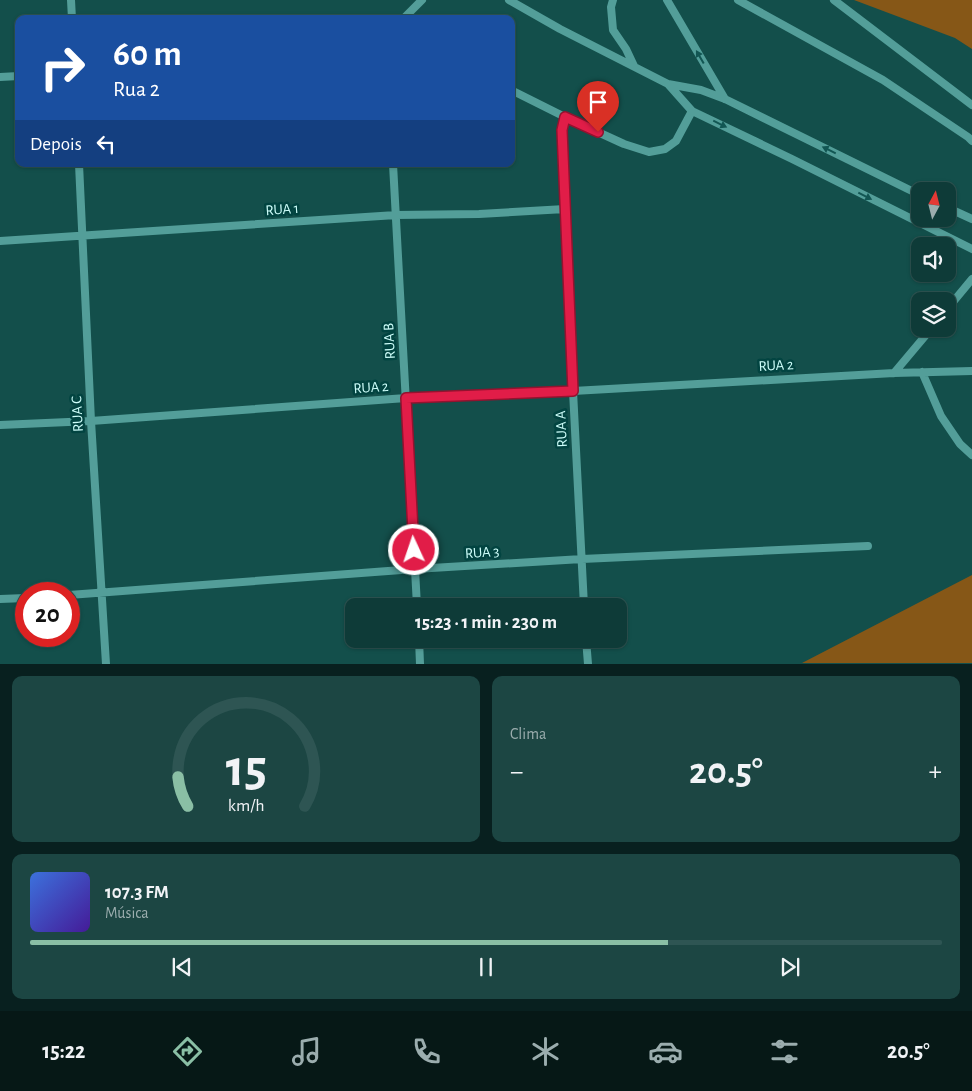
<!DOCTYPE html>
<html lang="pt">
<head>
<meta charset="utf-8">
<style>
	body { margin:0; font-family:"Alegreya Sans",sans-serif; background:#1c4643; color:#f1f3f6; height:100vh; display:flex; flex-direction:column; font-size:19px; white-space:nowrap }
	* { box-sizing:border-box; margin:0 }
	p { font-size:16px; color:#9badae }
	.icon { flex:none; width:28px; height:28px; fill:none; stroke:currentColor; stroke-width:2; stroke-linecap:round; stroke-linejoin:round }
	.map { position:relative; height:664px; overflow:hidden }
	.drawer { display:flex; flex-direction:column; gap:12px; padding:12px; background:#08201f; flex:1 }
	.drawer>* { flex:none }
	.guide { position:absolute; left:15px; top:15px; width:500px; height:152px; border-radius:10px; box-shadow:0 1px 4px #0004,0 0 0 1px #2e5553; background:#1a4fa0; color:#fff; overflow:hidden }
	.needle { width:32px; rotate:7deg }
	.tools { position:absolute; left:911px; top:182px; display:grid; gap:10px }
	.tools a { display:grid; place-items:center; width:45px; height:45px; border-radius:10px; background:#0e3b38; box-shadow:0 1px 4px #0004,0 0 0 1px #2e5553; font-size:25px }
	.speed { position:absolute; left:15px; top:582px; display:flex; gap:10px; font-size:25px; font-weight:700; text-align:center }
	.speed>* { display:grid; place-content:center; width:65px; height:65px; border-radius:50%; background:#0e3b38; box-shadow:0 1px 4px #0004,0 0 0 1px #2e5553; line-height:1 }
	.speed .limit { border:8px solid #d22; background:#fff; color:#111 }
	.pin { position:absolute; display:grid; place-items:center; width:42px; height:42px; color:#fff; margin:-51px -21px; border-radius:50% 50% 50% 0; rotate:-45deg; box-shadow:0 0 5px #0007 }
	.pin .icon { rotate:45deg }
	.me { position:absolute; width:55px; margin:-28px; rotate:357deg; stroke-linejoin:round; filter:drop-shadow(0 0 4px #0008) }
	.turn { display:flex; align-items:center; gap:18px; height:105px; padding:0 15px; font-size:22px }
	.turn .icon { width:65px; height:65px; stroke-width:2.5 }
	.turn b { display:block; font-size:35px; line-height:42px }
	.then { display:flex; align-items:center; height:48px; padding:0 15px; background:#0003; gap:10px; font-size:19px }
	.big { font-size:38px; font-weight:600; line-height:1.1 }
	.drawer .tile { flex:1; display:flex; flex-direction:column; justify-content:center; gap:8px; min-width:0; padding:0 18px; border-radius:10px; background:#1c4643 }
	.drawer .dial { align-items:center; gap:0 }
	.dial svg { height:130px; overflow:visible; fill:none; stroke:#2e5553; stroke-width:7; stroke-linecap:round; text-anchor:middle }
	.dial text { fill:#f1f3f6; stroke:none }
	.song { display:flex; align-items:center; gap:15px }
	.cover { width:60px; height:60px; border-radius:8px; background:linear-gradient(135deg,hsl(220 70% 55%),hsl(260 70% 35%)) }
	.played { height:5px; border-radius:2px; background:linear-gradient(90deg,#8abfa5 70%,#2e5553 70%) }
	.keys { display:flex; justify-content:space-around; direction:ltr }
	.heat { display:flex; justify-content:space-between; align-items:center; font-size:28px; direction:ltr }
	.drawer .tiles { flex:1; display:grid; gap:12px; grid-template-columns:1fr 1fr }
	.tile:last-child { grid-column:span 2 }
	.trip { position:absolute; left:345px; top:598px; width:282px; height:50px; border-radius:10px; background:#0e3b38; box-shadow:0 1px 4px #0004,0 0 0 1px #2e5553; font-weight:600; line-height:50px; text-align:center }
	.tab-bar { display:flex; height:80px; justify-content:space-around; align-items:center; background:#061816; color:#9badae }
	.tab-bar .icon { width:35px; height:35px }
	.tab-bar .active { color:#8abfa5 }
	.tab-bar b { font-size:22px; color:#f1f3f6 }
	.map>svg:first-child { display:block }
</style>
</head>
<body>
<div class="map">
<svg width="972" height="664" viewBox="0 0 972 664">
	<rect width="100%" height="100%" fill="#134f4b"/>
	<path fill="#865717" d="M854,0h118v49l-17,-11z
		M972,575v88h-170z"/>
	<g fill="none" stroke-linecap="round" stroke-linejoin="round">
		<path stroke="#539e99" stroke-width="8" d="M71,0l1,19
			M509,0l51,29 108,55 33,6 24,9 195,96
			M613,0l-2,7 2,23 13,19 8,17
			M667,0l58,99
			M738,0l145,80 85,57 4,4
			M834,0l138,105
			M403,19l19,-19
			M0,77l19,-1
			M668,84l24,27 100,48 180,90
			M511,90l54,27
			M79,164l12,257 15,243
			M393,164l24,442
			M948,208l24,11
			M0,241l396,-26 83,-1 86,-5
			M948,308l24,-29
			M922,372l19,44 19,28 12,11
			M894,373l37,-44
			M0,425l91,-4 315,-23 167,-7 321,-18 78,-2
			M69,595l346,-26 167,-10 286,-13
			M0,599l26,-1
			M584,606l-11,-215 -12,-261 4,-13 59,27 25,8 16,-3 11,-8 16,-30
			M419,639l1,25
			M586,639l2,25"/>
	</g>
	<defs><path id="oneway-solid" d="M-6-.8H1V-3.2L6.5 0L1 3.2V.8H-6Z" transform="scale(1.25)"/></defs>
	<g fill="#125653">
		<use href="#oneway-solid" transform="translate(700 57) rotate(-120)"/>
		<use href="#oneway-solid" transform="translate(720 124) rotate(26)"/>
		<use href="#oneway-solid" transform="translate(829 150) rotate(-154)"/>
		<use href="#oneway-solid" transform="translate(865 196) rotate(27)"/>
	</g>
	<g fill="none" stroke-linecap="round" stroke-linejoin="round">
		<g stroke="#92132f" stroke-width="12">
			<path id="route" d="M414,550l-8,-152 167,-7 -11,-261 3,-13 33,15"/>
		</g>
		<use href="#route" stroke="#e11d48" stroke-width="9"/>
	</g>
	<g text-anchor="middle" stroke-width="5" stroke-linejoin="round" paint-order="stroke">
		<g font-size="15" fill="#cefefa" stroke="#024441">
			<text transform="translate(282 209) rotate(-4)" y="5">RUA 1</text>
			<text transform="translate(389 341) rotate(-93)" y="5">RUA B</text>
			<text transform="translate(776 365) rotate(-3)" y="5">RUA 2</text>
			<text transform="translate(371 387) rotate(-4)" y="5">RUA 2</text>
			<text transform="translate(77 414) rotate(-93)" y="5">RUA C</text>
			<text transform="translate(561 429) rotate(-93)" y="5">RUA A</text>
			<text transform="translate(482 552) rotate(-4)" y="5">RUA 3</text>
		</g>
	</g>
</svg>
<div class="tools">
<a><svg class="needle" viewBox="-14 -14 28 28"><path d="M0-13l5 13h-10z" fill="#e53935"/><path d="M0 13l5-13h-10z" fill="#9badae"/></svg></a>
<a><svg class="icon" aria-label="sound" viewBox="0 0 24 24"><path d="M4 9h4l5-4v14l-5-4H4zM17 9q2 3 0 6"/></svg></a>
<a><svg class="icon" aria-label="layers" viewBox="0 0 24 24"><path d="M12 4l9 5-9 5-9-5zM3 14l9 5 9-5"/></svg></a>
</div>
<div class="speed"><div class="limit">20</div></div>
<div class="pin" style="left:598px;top:132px;background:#d93025"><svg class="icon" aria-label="arrive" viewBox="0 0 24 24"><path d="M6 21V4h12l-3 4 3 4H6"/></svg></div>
<svg class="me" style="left:414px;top:550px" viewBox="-20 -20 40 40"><circle r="17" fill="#e11d48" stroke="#fff" stroke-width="3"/><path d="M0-11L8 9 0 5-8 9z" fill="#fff"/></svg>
<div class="trip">15:23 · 1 min · 230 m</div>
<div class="guide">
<div class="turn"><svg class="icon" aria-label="right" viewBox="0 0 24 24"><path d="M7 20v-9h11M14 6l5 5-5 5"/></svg><div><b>60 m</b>Rua 2</div></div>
<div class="then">Depois<svg class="icon" aria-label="left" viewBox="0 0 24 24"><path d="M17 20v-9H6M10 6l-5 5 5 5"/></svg></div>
</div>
</div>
<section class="drawer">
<div class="tiles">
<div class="tile dial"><svg viewBox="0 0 100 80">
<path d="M14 69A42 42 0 1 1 86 69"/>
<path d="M14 69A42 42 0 0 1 8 51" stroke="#8abfa5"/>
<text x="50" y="56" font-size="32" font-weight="700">15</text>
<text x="50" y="72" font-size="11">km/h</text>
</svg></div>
<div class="tile"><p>Clima</p>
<div class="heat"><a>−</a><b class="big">20.5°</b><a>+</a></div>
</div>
<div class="tile">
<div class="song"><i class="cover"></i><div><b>107.3 FM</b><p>Música</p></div></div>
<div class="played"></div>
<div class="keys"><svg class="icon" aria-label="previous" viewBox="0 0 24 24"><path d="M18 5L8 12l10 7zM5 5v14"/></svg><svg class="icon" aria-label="pause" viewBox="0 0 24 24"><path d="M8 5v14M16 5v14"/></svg><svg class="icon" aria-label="next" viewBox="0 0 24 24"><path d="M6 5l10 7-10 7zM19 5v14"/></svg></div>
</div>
</div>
</section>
<nav class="tab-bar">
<b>15:22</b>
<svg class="icon active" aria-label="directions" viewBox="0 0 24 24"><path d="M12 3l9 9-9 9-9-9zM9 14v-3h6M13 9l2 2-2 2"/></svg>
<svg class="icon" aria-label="music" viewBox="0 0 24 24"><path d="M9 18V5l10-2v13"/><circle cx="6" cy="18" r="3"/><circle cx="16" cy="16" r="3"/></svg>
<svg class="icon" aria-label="phone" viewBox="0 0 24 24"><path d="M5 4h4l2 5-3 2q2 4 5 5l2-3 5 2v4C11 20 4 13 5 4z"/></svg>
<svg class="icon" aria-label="climate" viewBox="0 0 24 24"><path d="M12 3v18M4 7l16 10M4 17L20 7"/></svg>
<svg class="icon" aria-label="car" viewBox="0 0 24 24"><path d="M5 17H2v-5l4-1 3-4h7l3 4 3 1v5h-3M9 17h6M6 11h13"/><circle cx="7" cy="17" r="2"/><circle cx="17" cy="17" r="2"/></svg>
<svg class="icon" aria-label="filters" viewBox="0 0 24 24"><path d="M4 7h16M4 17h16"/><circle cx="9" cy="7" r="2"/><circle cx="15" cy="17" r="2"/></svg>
<b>20.5°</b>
</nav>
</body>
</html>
